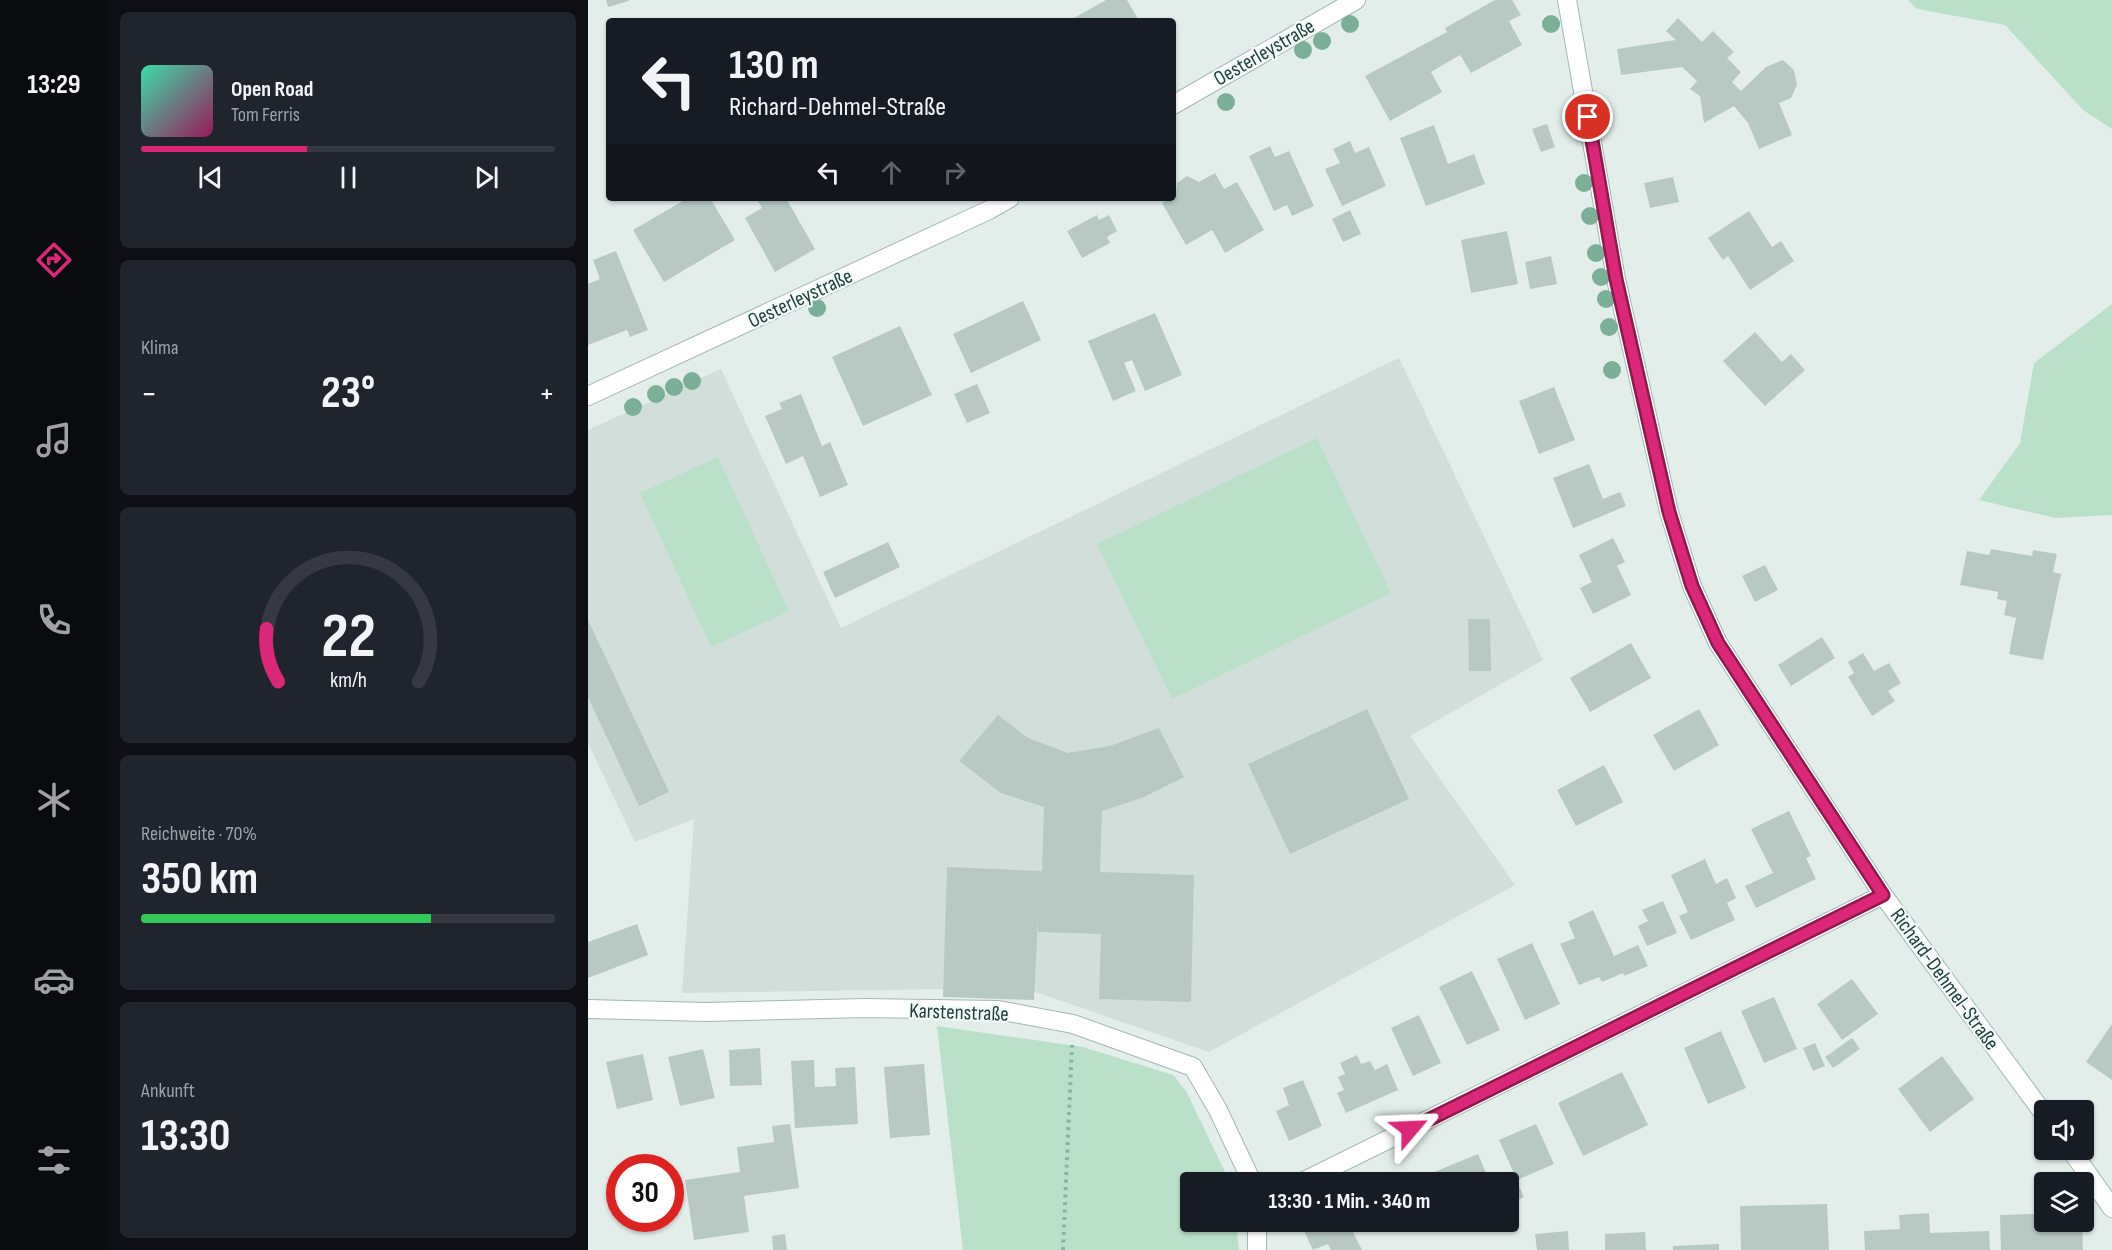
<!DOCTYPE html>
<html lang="de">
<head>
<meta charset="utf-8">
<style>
	body { margin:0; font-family:"Sofia Sans Condensed",sans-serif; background:#20242c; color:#f1f3f6; height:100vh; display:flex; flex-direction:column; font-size:22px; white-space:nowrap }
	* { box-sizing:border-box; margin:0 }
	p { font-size:20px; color:#9ea1a6 }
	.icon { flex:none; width:33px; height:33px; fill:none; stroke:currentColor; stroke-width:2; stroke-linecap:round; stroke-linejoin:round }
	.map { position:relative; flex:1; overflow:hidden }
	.sheet { display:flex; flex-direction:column; gap:12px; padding:12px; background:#0d0f14; width:480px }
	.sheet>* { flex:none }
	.hud { position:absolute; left:18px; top:18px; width:570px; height:183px; border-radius:6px; box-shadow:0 2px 4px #0004; background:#171b24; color:#f1f3f6; overflow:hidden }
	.fabs { position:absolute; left:1446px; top:1100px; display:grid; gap:12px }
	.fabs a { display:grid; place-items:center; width:60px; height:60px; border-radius:6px; background:#171b24; box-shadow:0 2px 4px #0004; font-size:30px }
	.speed { position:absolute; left:18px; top:1154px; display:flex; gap:12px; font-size:30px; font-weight:700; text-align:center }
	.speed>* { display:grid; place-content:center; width:78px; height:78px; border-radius:50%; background:#171b24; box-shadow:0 2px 4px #0004; line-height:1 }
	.speed .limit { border:9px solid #d22; background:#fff; color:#111 }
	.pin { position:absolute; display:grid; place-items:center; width:51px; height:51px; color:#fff; margin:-26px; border:3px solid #fff; border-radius:50%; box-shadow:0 2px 6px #0007 }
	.me { position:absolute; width:66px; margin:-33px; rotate:64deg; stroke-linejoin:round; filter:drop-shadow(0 0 4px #0008) }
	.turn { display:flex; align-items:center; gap:21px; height:126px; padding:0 24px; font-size:27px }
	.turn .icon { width:78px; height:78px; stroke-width:2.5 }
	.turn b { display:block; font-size:42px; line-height:51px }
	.lanes { display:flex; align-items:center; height:57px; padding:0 24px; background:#0003; justify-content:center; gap:30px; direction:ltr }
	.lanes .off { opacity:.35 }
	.big { font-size:45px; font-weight:700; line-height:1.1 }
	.sheet .card { flex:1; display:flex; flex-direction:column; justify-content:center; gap:9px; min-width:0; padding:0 21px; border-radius:9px; background:#20242c }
	.sheet .dial { align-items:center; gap:0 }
	.dial svg { height:156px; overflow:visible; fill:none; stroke:#363941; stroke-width:7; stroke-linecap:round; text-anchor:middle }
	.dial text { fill:#f1f3f6; stroke:none }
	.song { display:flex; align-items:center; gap:18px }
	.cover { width:72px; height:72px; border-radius:9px; background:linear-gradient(135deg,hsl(160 70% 55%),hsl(330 70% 35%)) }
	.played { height:6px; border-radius:3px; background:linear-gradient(90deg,#db2777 40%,#363941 40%) }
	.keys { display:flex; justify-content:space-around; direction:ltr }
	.heat { display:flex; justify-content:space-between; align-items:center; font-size:33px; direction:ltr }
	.charge { height:9px; border-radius:4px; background:linear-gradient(90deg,#34c759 70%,#363941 0) }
	.trip { position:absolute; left:592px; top:1172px; width:339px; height:60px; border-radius:6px; background:#171b24; box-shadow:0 2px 4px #0004; font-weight:700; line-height:60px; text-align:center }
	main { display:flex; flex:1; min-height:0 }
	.tabs { display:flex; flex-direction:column; width:108px; justify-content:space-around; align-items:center; background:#090b0e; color:#9ea1a6 }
	.tabs .icon { width:42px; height:42px }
	.tabs .on { color:#db2777 }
	.tabs b { font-size:27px; color:#f1f3f6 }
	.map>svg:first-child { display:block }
</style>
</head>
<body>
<main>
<nav class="tabs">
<b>13:29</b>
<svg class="icon on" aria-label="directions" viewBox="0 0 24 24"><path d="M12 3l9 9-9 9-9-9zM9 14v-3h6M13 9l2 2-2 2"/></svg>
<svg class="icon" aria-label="music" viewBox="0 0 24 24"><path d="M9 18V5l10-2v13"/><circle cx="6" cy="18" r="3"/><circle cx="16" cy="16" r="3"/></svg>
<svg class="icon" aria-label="phone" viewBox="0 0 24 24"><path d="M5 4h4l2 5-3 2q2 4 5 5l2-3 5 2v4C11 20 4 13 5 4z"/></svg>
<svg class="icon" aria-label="climate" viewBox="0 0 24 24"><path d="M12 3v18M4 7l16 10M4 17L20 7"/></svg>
<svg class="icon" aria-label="car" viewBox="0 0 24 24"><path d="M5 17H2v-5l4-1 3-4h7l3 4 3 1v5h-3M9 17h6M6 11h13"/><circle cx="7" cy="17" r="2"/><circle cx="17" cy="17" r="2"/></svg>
<svg class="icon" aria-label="filters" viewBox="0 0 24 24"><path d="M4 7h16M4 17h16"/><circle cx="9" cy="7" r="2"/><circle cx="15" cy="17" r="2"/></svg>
</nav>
<section class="sheet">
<div class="card">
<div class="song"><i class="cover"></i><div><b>Open Road</b><p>Tom Ferris</p></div></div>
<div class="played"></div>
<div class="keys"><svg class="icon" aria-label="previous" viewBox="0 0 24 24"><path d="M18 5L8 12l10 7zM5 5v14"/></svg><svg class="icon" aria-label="pause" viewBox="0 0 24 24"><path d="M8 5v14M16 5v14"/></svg><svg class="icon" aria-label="next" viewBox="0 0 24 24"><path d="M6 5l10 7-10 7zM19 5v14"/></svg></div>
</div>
<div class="card"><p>Klima</p>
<div class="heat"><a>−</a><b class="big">23°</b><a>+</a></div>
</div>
<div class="card dial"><svg viewBox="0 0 100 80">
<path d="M14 69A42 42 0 1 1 86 69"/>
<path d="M14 69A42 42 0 0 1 8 42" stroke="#db2777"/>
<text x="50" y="56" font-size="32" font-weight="700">22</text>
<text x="50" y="72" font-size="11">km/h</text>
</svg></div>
<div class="card"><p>Reichweite · 70%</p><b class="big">350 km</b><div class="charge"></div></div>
<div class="card"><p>Ankunft</p><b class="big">13:30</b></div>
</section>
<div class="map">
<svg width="1524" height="1250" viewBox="0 0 1524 1250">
	<rect width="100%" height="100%" fill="#e3eeeb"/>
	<path fill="#d1deda" d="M811,358l144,302 -133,76 105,149 -306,167 -185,-64 -342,5 12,-174 -59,23 -47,-99v-313l133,-61 120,259z"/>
	<path fill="#bbe0ca" d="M1320,0h204v129l-29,-19 -78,-85 -88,-16z
		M1524,304v211l-57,3 -76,-18 41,-57 14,-80z
		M729,438l74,155 -219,106 -75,-155z
		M130,457l71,154 -78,36 -71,-154z
		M349,1026l146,21 90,28 13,16 44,91h-39v39h45l3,29h-276z"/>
	<path fill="#b8c9c4" d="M18,0h23v1l-21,6z
		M518,0h21l12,21h-63l-2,-3z
		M907,0h17l9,15 -12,6 13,24 -51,28 -11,-18 -29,17 11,20 -52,29 -25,-45 82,-44 -2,-4z
		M1090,18l24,24 11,-11 21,21 -7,6 14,14 -9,10 9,9 25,-24 17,-7 11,10 3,15 -6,13 -12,5 13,32 -33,14 -11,-26 -14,-17 -30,17 -4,-27 -10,-7 7,-8 -15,-14 -61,8 -4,-26 59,-9 -10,-9z
		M959,124l8,23 -14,5 -9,-23z
		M846,125l14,39 26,-10 11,30 -59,22 -26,-68z
		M762,141l5,12 14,-6 17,39 -44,20 -17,-37 15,-6 -7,-14z
		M682,146l5,11 14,-6 25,55 -22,10 -5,-11 -13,6 -25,-55z
		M627,173l9,16 13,-7 27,48 -39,23 -13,-23 -26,15 -24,-42 14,-8 1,-12 10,-7 12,6z
		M1085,177l6,25 -29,6 -6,-25z
		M100,198h22l25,42 -71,42 -31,-52z
		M168,198h30l29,51 -40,23 -30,-54 17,-10z
		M762,210l11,24 -18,8 -11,-23z
		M1161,211l23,36 9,-6 13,20 -44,29 -22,-34 -5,4 -15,-22z
		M509,215l2,5 10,-5 8,16 -10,6 3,6 -28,15 -15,-27z
		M919,231l11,53 -47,9 -10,-53z
		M28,251l32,79 -18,7 -3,-7 -39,15v-61l12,-5 -7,-19z
		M963,256l6,28 -27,5 -5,-27z
		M435,301l18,39 -70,33 -18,-39z
		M567,313l27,62 -37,16 -13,-31 -8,3 12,28 -23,10 -25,-60z
		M312,326l32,69 -69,31 -31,-69z
		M1167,332l27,30 9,-8 14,16 -40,36 -42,-45z
		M389,384l13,29 -23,10 -13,-29z
		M966,387l21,53 -36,14 -20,-53z
		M213,394l21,52 8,-4 18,43 -28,12 -17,-41 -17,8 -21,-48 17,-7 -3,-6z
		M1001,464l14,35 17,-7 6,14 -53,22 -20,-50z
		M1025,538l12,24 -8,4 14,29 -38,19 -13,-26 12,-6 -13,-27z
		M300,542l12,25 -65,31 -12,-26z
		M1403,549l41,7 1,-6 24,4 -4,18 8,2 -18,86 -34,-6 7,-36 -12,-3 3,-14 -10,-2 1,-7 -38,-7 7,-34 22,4z
		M1177,565l13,25 -23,12 -13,-26z
		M880,619h22l1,52h-22z
		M0,620l81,172 -30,14 -51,-109z
		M1234,637l13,21 -44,28 -13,-21z
		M1043,643l20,35 -61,34 -20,-34z
		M1275,653l11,18 15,-8 12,20 -13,8 7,10 -23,15 -24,-39 6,-4 -6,-11z
		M779,709l42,90 -119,55 -42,-90z
		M1111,709l20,36 -45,26 -21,-36z
		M410,715l30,23 40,15 42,-7 49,-18 25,49 -40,20 -42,14 -2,61 94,3 -3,127 -92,-3 2,-65 -63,-2v-14l-4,82 -91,-3 4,-130 95,4 2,-64 -43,-14 -42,-32z
		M1016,765l19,37 -47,24 -19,-36z
		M1201,811l22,45 -5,2 10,21 -60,29 -11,-22 28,-13 -22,-44z
		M1117,859l11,25 11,-6 9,20 -9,5 8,17 -44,20 -12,-24 9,-4 -17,-37z
		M1075,901l14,32 -30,13 -9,-20 10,-5 -6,-11z
		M1005,910l21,46 24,-11 10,21 -24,10 -1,-3 -21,9 -3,-5 -20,8 -19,-41 15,-6 -7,-16z
		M49,924l11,31 -60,23v-36z
		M944,943l28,61 -35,16 -28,-61z
		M884,971l28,59 -33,15 -28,-58z
		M1264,979l26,35 -36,26 -25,-36z
		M1186,997l23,52 -33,14 -23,-52z
		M831,1015l22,48 -28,13 -22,-48z
		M1524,1024v56l-26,-18z
		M1133,1031l25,57 -38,16 -24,-56z
		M1264,1038l8,11 -27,19 -8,-11z
		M1227,1043l10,23 -12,5 -10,-23z
		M172,1048l2,37 -32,1 -1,-36z
		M115,1049l12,49 -35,8 -12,-49z
		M55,1054l10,46 -36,9 -11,-47z
		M769,1055l4,9 9,-3 5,9 12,-6 11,26 -52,23 -9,-20 7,-3 -6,-13 7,-3 -5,-11z
		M1354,1056l32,43 -44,33 -32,-43z
		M226,1060l1,27 21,-1 -1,-18 20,-1 3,57 -63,4 -4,-67z
		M336,1064l6,71 -40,3 -6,-71z
		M1034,1072l26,53 -65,31 -25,-53z
		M715,1080l19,46 -33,15 -13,-30 13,-6 -6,-17z
		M202,1124l9,64 -55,8 5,36 -55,8 -9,-60 55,-8 -3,-25 37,-5 -2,-16z
		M948,1124l18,40 -37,16 -18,-40z
		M890,1154l12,28h-60l-3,-7z
		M927,1178l9,19 -15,7v-24z
		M1239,1204l2,46h-88l-1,-44z
		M1341,1213l1,20 59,-2 1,19h-125l-1,-19 36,-2 -1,-14z
		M1450,1214v9l44,-2 1,29h-82l-1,-35z
		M736,1221h38l-12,5 12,24h-31l-3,-6 -15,6 -9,-19z
		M980,1231l1,19h-32l-2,-16z
		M1057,1232l1,18h-41v-16z
		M197,1234l2,16h-14l-1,-14z
		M1131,1244v6h-46v-4z"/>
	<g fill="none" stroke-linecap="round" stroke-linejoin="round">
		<g stroke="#a5b7b3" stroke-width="20">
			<path id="street" d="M585,105l183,-105
				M0,396l401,-186 21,-12
				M0,1009l118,3 158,-4 134,2 75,14 120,43 25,43 34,72
				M714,1182l581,-287
				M669,1250v-29"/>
		</g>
		<g stroke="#a0bab5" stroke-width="20">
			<path id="secondary" d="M979,0l49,279 53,233 23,74 26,57 165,252 161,219
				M1482,1149l42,59"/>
		</g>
		<path stroke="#81b4ab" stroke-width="4" stroke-dasharray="3 4.5" stroke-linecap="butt" d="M475,1250l9,-205"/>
		<use href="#street" stroke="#fff" stroke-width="18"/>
		<use href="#secondary" stroke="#fff" stroke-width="18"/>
	</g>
	<g fill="#7caf98">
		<circle cx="762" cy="24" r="9"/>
		<circle cx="963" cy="24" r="9"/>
		<circle cx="734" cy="41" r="9"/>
		<circle cx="715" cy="50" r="9"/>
		<circle cx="638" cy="102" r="9"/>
		<circle cx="996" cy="183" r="9"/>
		<circle cx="1002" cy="216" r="9"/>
		<circle cx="1008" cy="253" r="9"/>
		<circle cx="1013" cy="277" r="9"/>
		<circle cx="1018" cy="299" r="9"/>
		<circle cx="229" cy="308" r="9"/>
		<circle cx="1021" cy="327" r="9"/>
		<circle cx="1024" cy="370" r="9"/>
		<circle cx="104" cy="381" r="9"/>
		<circle cx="86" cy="387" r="9"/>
		<circle cx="68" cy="394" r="9"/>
		<circle cx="45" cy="407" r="9"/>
	</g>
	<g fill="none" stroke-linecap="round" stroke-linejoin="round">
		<g stroke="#8e194d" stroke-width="15">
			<path id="route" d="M822,1129l473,-234 -165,-252 -26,-57 -23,-74 -53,-233 -28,-162"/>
		</g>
		<use href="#route" stroke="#db2777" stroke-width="10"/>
	</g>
	<g text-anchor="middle" stroke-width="4.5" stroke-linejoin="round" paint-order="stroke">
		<g font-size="21" fill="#21413d" stroke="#f4faf8">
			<text transform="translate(676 52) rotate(-30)" y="7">Oesterleystraße</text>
			<text transform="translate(212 298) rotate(-25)" y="7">Oesterleystraße</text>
			<text transform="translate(1357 979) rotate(54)" y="7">Richard-Dehmel-Straße</text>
			<text transform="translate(371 1012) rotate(2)" y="7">Karstenstraße</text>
		</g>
	</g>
</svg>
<div class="fabs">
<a><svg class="icon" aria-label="sound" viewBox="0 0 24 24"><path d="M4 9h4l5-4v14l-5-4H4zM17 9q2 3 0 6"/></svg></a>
<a><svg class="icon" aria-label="layers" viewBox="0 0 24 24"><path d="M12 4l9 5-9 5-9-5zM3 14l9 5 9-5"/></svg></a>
</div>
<div class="speed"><div class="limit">30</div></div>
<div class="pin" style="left:1000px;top:117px;background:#d93025"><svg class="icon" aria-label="arrive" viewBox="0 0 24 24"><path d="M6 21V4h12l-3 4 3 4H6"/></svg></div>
<svg class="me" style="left:822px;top:1129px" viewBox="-20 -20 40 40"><path d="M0-17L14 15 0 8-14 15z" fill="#db2777" stroke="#fff" stroke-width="4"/></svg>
<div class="trip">13:30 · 1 Min. · 340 m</div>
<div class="hud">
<div class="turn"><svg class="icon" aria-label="left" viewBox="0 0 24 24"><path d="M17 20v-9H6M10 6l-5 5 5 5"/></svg><div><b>130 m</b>Richard-Dehmel-Straße</div></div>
<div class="lanes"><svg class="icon" aria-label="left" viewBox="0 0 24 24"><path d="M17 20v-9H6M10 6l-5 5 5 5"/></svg><svg class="icon off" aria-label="ahead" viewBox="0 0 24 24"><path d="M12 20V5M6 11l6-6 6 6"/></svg><svg class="icon off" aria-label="right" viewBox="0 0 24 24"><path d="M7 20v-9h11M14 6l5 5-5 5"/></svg></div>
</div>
</div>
</main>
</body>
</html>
